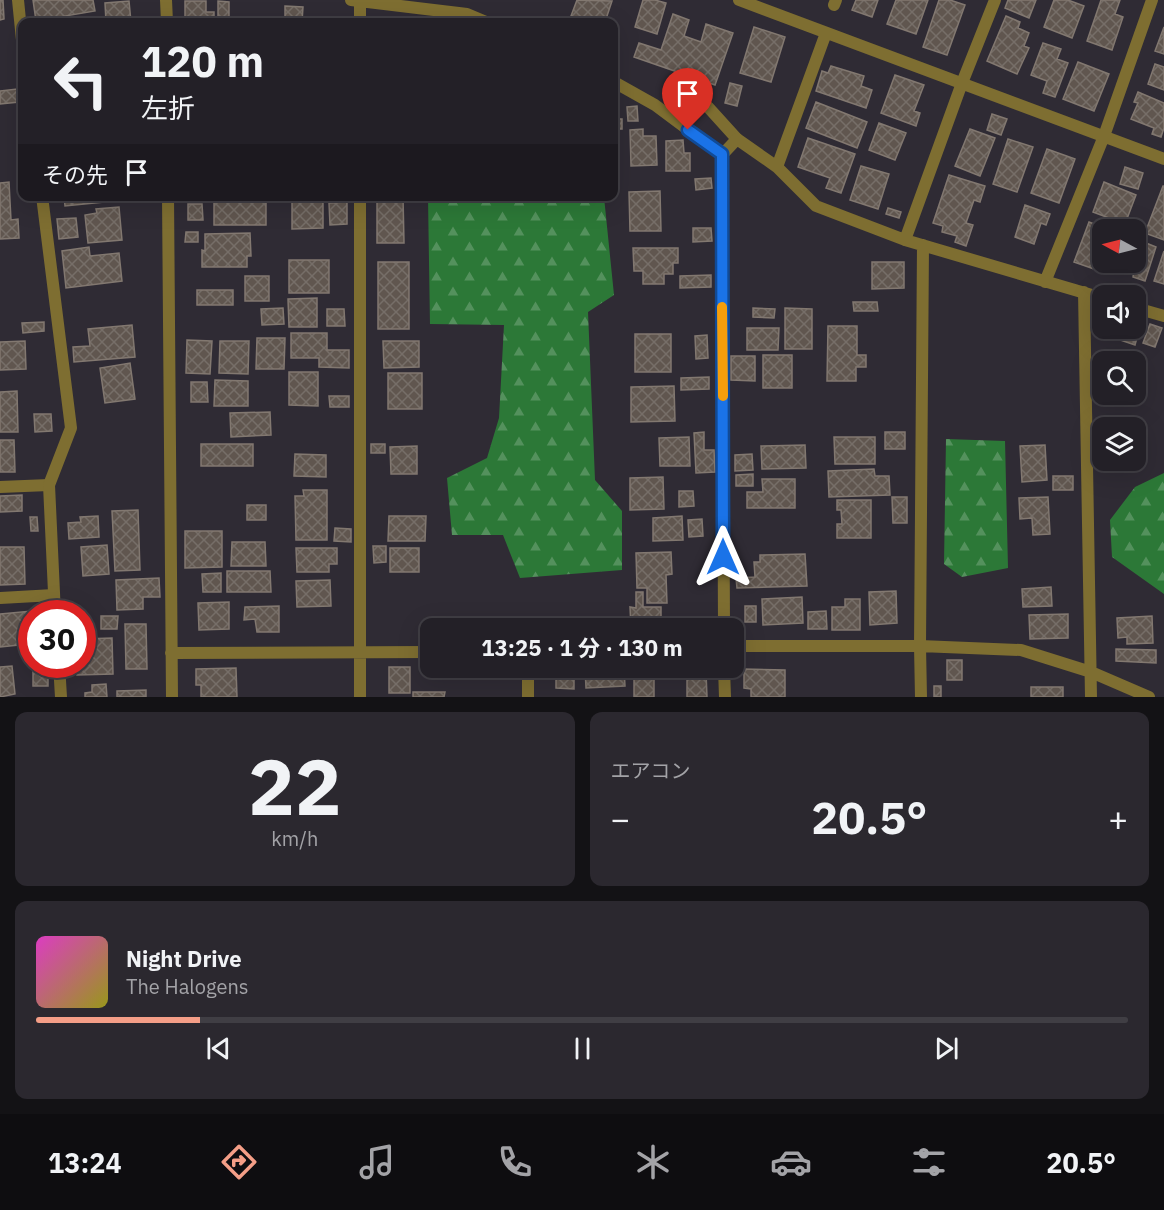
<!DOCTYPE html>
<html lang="ja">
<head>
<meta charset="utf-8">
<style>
	body { margin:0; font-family:"IBM Plex Sans","Noto Sans JP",sans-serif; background:#2b282f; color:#f1f3f6; height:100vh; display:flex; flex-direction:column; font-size:22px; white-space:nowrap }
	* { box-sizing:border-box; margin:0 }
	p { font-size:20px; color:#a3a3a7 }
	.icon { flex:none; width:33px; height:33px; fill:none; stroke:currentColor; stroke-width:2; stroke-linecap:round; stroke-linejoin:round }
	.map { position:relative; height:697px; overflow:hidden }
	.panel { display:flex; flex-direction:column; gap:15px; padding:15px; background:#131215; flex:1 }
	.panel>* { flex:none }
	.guide { position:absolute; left:18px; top:18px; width:600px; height:183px; border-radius:12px; box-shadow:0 6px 24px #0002,0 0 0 2px #403e44; background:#232027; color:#f1f3f6; overflow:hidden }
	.needle { width:39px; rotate:277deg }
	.fabs { position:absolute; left:1092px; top:219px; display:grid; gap:12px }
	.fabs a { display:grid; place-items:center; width:54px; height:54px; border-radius:12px; background:#232027; box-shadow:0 6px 24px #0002,0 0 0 2px #403e44; font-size:30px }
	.speed { position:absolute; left:18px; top:600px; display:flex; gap:12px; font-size:30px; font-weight:700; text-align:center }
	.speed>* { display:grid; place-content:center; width:78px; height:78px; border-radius:50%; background:#232027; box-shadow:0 6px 24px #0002,0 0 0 2px #403e44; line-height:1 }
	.speed .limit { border:9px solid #d22; background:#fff; color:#111 }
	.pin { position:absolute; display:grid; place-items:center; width:51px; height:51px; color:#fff; margin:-62px -26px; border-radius:50% 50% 50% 0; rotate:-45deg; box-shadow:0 0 6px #0007 }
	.pin .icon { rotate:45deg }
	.me { position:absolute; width:66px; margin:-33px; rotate:0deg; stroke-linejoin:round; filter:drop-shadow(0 0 4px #0008) }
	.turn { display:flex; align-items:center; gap:21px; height:126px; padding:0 24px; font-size:27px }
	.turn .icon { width:78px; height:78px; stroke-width:2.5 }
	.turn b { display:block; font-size:42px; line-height:51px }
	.then { display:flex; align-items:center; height:57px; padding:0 24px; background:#0003; gap:12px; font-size:22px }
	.big { font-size:45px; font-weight:700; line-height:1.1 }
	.panel .tile { flex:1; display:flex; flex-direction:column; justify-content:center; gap:9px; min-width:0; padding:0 21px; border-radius:12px; background:#2b282f }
	.panel .dial { align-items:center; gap:0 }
	.dial b { font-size:78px; line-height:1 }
	.song { display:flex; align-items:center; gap:18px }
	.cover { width:72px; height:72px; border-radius:9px; background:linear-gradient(135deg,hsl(310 70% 55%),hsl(60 70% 35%)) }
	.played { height:6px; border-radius:3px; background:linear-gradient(90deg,#f49e87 15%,#403e44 15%) }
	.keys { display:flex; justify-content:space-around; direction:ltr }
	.heat { display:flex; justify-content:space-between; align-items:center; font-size:33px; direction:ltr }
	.panel .tiles { flex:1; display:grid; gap:15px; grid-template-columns:1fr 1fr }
	.tile:last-child { grid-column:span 2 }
	.trip { position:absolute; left:420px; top:618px; width:324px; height:60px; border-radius:12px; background:#232027; box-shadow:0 6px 24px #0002,0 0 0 2px #403e44; font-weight:700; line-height:60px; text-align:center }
	.menu { display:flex; height:96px; justify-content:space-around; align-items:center; background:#0e0d10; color:#a3a3a7 }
	.menu .icon { width:42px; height:42px }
	.menu .current { color:#f49e87 }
	.menu b { font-size:27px; color:#f1f3f6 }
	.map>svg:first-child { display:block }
</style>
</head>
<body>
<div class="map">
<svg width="1164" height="697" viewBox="0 0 1164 697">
	<defs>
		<pattern id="forest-firs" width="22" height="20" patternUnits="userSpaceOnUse" patternTransform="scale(1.5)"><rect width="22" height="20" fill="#2c7837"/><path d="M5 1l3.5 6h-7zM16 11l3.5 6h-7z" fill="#54915d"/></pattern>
		<pattern id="building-cross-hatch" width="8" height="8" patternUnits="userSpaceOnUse" patternTransform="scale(1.5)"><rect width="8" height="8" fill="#60564f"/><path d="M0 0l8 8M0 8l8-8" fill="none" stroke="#766e68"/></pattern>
	</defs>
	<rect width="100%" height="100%" fill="#2f2b34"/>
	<path fill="url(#forest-firs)" d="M428,197h176l10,98 -26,17 7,168 27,31v59l-102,8 -17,-43h-51l-5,-57 40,-20 12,-40 5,-93 -74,-1z
		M946,439l59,2 3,127 -46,9 -18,-13z
		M1164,473v121l-52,-37 -2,-37 25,-33z"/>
	<path fill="url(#building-cross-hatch)" stroke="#827870" stroke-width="1.5" d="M0,0h3l1,19 -4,1z
		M33,0h60l2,11 -59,10z
		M577,0l35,1 -7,21h-14l-20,-6z
		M643,0h12l11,3 -9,31 -22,-7z
		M856,0h22l-6,17 -20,-7z
		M896,0h32l-12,34 -29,-10z
		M939,0h11l15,5 -18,50 -24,-8z
		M1008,0h28l-7,18 -24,-10z
		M1054,0h14l16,6 -12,32 -28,-11z
		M1101,0h19l-5,14 8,3 -11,33 -25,-9z
		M129,1l2,21h-25l-1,-19z
		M185,1h21v11h8v10h-29z
		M218,1l11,1v16h-11z
		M285,6l18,1 -1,15h-17z
		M673,14l16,6 -5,16 17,6 5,-18 27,9 -18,52 -81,-28 5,-14 22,7z
		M1006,16l14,6 -2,6 11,5 -5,13 5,2 -12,26 -30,-13z
		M754,27l31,10 -14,45 -31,-9z
		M1164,27v27l-9,-3z
		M1043,43l18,6 -4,10 11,4 -13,34 -12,-4 4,-12 -16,-6z
		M1078,62l31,12 -15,37 -31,-12z
		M1155,64l9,3v23l-16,-6z
		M831,66l33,10 -3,10 11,4 -6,18 -50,-17 6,-20 6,2z
		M895,75l29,10 -10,26 6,2 -4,13 -35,-13z
		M730,83l12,3 -5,20 -12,-3z
		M681,87l17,11 -10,15 -17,-12z
		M17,89l2,13 -19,2v-13z
		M1138,92l26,11v25l-3,9 -9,-3 2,-6 -23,-9 7,-16 -4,-1z
		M816,102l51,20 -10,26 -51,-20z
		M637,106l1,15h-10l-1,-14z
		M992,114l15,5 -6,16 -14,-5z
		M614,119h8v10h-8z
		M879,123l27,10 -11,27 -26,-10z
		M643,129v7h13l1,29 -26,1 -1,-36z
		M970,129l25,9 -15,38 -25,-10z
		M808,138l47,16 -14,39 -15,-5 4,-10 -32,-11z
		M1008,139l25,8 -16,45 -24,-8z
		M683,140l1,13h6v18h-24v-30z
		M1047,149l28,10 -16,44 -28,-10z
		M861,166l28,8 -11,35 -28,-9z
		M1125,167l18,6 -5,16 -18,-5z
		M949,175l36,11 -5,16 -6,-2 -8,23 7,2 -7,21 -11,-4 2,-6 -15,-4 1,-6 -10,-3z
		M711,178l1,10 -16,2 -1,-11z
		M9,182l2,38 7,-1 1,19 -19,1v-56z
		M1104,182l32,13 -11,29 -32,-12z
		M1163,186h1v54l-19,-7z
		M660,191l1,40h-31l-1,-39z
		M64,196h60v4l-59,6z
		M229,196h23v6h14v23h-52v-23h15z
		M377,196h26l1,47h-27z
		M292,202h31v26l-31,1z
		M347,202v22l-17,1 -1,-22z
		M188,204h14l1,16h-15z
		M1025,205l25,9 -4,11 -5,-2 -7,21 -19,-7z
		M119,207l3,33 -34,3 -3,-28 12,-2 -1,-4z
		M888,208l13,4 -2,6 -13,-4z
		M76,218l2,19 -19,2 -2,-20z
		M1089,222l20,8h-7v24l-5,16 -23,-8z
		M693,228h18l1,13 -19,1z
		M186,232h12v10h-13z
		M250,233l1,23h-4v11h-45v-17l3,1v-17z
		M1136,239l20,8 -11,34 -12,-4 1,-7 -21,-7 23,-1z
		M89,247l1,9 29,-3 3,28 -56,7 -4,-37z
		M633,248h45v15h-5v11h-9v10h-21v-13h-9z
		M1164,251v33l-10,-3z
		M289,260h40v33h-40z
		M378,262h31v67h-31z
		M872,262h32v26l-32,1z
		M711,275v12l-31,1v-12z
		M245,276h24v25h-24z
		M197,290h36v15h-36z
		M317,298v29h-28l-1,-28z
		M853,302h24l1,9h-24z
		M283,308l1,16 -22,1 -1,-16z
		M753,308l22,1 -1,9 -21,-1z
		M785,308l27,1v40h-27z
		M327,309h17l1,17h-18z
		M44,322v9l-21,2 -1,-10z
		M1150,324l12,4 -7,19 -12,-4z
		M132,325l3,32 -61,5 -1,-15 17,-1 -2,-17z
		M828,326h29v29h9v12h-10v14h-29z
		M747,328h32l-1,22h-31z
		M1105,328h30l-1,4 4,2 -3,11 -32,-11z
		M291,333h36v17h22v18l-30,-1v-9h-28z
		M635,334h36v38h-36z
		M707,335l1,23 -12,1 -1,-23z
		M257,338h28l-1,31h-28z
		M187,340l25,1 -2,33 -24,-1z
		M25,341l1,28 -26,1v-28z
		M220,341h29l-1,33 -29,-1z
		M383,341h36v26l-35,1z
		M763,355h29v33h-29z
		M731,356h24v25l-24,-1z
		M130,363l5,36 -30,4 -5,-35z
		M289,372h29v34l-29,-1z
		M388,373h34v36h-34z
		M709,377v12l-28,1v-12z
		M215,380l33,1v25h-34z
		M191,382h16l1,20h-17z
		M674,386l1,35 -44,1v-35z
		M17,391l1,41h-18v-40z
		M329,396h20v11h-19z
		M270,412l1,23 -40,2 -1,-24z
		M34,414h17l1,17 -17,1z
		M704,432v18h10l1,22 -19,1 -2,-40z
		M885,432h20v17h-20z
		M689,437l1,29h-30l-1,-28z
		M834,437h41v27h-40z
		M0,440h14l1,32h-15z
		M201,444h52v22h-52z
		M371,444h14v9h-14z
		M805,445l1,23 -44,1 -1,-23z
		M1045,445l2,35 -25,2 -2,-36z
		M417,446v28h-26l-1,-27z
		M295,454l31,1v22l-32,-1z
		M752,454l1,16 -18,1v-16z
		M874,469l1,7h14l1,19 -61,2 -1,-26z
		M753,474v12h-17v-11z
		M1053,476h20v14h-20z
		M663,477l1,32 -34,1v-32z
		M762,479h33v29h-48v-16h16z
		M303,490h24v50h-31l-1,-44h9z
		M679,491h14l1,15 -15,1z
		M22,495v16l-22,1v-16z
		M892,497h15v26h-14z
		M1048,497l2,37 -17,1 -1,-17 -12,1 -1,-21z
		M837,500h34v38h-34v-14h5l-1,-14h-4z
		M247,505h19v15h-19z
		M138,510l2,60 -25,1 -3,-60z
		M98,516l1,21 -30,2 -1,-16 13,-1 -1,-5z
		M389,516h37l-1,25h-37z
		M682,516l1,24 -30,1v-23z
		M30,517h7l1,14h-7z
		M702,519l1,17 -14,1 -1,-17z
		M335,528l16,1v13l-17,-1z
		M185,531h37v36l-37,1z
		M232,542h33l1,24h-35z
		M107,545l2,29 -26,2 -2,-29z
		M373,546h13v16l-12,1z
		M0,547h24l1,37 -25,1z
		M296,548h41v16h-8v8h-32z
		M390,548h29v24h-29z
		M671,552l1,22 -6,1 1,28h-20v-15h-10l-1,-35z
		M805,554l2,32 -70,2 -1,-10 19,-1 -1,-15h6v-7z
		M227,571h43l1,21h-44z
		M221,573v19h-18l-1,-18z
		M159,578l1,19h-17v12l-26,1 -1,-30z
		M330,580l1,26 -34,1 -1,-26z
		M1051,587l1,19 -29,1 -1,-18z
		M896,591l1,32 -27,2 -1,-33z
		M636,592h7v15h18v21h-30l-1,-21 6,1z
		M802,597l1,26 -40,2 -1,-26z
		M845,599h15v31h-28v-23h13z
		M229,602v27l-30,1 -1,-27z
		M279,606v26h-22l-2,-13 -11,1 1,-13z
		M745,606h11v16h-11z
		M32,611v23l-6,1 2,9 -28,3v-33z
		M826,611l1,18h-19v-17z
		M1068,614v24l-38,1 -1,-24z
		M101,616h17l-1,13h-16z
		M1152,616l1,27 -26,1v-7l-9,1 -1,-20z
		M125,624h21l1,45h-21z
		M112,638l1,36 -36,1v-11h5v-25z
		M1116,649l40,1v13l-40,-2z
		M947,660h15v20h-15z
		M33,664h15v22h-15z
		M12,666l3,28 -15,3v-30z
		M389,667h21v26h-21z
		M236,668l1,29h-36v-12h-5v-16z
		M585,668h39l1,18 -39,2z
		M634,668h20v29h-20z
		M744,669l41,1v27h-34v-8l-7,-1z
		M556,671l18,1v17l-18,-1z
		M687,672h19l1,25h-20z
		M106,684l1,13h-22v-4l7,-1v-7z
		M934,686h7v11h-7z
		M1031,687h32v10h-32z
		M146,690v7h-29v-6z
		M413,692h32l-1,5h-31z"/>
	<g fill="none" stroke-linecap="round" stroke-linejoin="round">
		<path stroke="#7e6e31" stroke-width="12" d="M708,107l29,32
			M0,487l49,-2
			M0,598l54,-3"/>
		<path stroke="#7e6e31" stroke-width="12" d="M18,0l4,40
			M166,0l1,22
			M351,0l116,14 19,8
			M739,0l425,159
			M834,5l2,-5
			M360,22v-21
			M614,82l41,23 67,50
			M777,167l49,-134
			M42,196l29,232 -22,57 6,129
			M168,196l4,501
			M360,196v501
			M905,240l57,-157 33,-83
			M1045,282l59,-146 48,-136
			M1084,292l7,405
			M1136,308l28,8
			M724,628l-2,-473 15,-16 40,28 39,39 89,34 197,58
			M734,646h186l101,4 70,22 58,25
			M171,653l259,-1
			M59,664l2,33
			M528,668v29
			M724,668l1,29
			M921,697l-1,-51 3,-401"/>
	</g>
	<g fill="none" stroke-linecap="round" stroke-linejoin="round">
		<g stroke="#114b97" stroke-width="15">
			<path id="route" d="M688,130l34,24 1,403"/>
		</g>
		<use href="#route" stroke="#1a73e8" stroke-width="10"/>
		<path stroke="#f59e0b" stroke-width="10" d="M722,307l1,89"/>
	</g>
</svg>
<div class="fabs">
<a><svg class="needle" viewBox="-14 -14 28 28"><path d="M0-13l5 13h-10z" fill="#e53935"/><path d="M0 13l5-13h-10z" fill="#a3a3a7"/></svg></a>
<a><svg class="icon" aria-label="sound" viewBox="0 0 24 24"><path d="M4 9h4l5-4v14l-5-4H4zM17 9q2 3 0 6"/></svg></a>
<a><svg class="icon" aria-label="search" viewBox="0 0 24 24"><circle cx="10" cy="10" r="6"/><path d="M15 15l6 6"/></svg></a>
<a><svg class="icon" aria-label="layers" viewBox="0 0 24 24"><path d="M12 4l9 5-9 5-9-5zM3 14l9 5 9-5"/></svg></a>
</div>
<div class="speed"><div class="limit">30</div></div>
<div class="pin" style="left:688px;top:130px;background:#d93025"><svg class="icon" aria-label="arrive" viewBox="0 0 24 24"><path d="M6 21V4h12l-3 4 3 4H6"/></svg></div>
<svg class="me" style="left:723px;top:557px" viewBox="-20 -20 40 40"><path d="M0-17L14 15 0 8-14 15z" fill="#1a73e8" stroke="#fff" stroke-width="4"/></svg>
<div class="trip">13:25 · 1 分 · 130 m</div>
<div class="guide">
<div class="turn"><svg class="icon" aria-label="left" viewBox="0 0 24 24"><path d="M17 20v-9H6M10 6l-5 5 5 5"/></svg><div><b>120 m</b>左折</div></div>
<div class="then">その先<svg class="icon" aria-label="arrive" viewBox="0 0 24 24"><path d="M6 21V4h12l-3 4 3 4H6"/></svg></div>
</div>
</div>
<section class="panel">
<div class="tiles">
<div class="tile dial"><b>22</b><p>km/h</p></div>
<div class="tile"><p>エアコン</p>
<div class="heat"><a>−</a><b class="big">20.5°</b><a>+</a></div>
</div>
<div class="tile">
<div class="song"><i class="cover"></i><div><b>Night Drive</b><p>The Halogens</p></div></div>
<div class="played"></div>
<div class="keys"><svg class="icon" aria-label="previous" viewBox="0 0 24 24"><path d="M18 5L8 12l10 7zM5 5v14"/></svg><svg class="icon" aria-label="pause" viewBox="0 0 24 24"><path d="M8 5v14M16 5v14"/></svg><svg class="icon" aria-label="next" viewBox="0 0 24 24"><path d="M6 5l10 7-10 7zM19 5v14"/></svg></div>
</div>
</div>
</section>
<nav class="menu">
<b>13:24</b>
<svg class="icon current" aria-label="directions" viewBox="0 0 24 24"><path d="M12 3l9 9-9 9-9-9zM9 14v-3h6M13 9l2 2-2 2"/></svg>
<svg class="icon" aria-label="music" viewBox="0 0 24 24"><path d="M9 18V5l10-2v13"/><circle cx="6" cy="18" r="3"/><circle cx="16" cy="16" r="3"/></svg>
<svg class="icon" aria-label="phone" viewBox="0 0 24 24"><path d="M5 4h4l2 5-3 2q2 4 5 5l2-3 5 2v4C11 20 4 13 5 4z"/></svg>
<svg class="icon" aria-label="climate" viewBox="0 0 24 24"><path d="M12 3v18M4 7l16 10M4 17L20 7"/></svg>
<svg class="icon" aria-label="car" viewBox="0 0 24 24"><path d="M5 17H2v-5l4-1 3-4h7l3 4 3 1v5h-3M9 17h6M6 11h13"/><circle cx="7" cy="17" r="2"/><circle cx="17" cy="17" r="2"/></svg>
<svg class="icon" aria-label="filters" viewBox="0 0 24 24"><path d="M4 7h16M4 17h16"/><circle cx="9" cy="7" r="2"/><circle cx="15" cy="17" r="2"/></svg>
<b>20.5°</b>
</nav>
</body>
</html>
